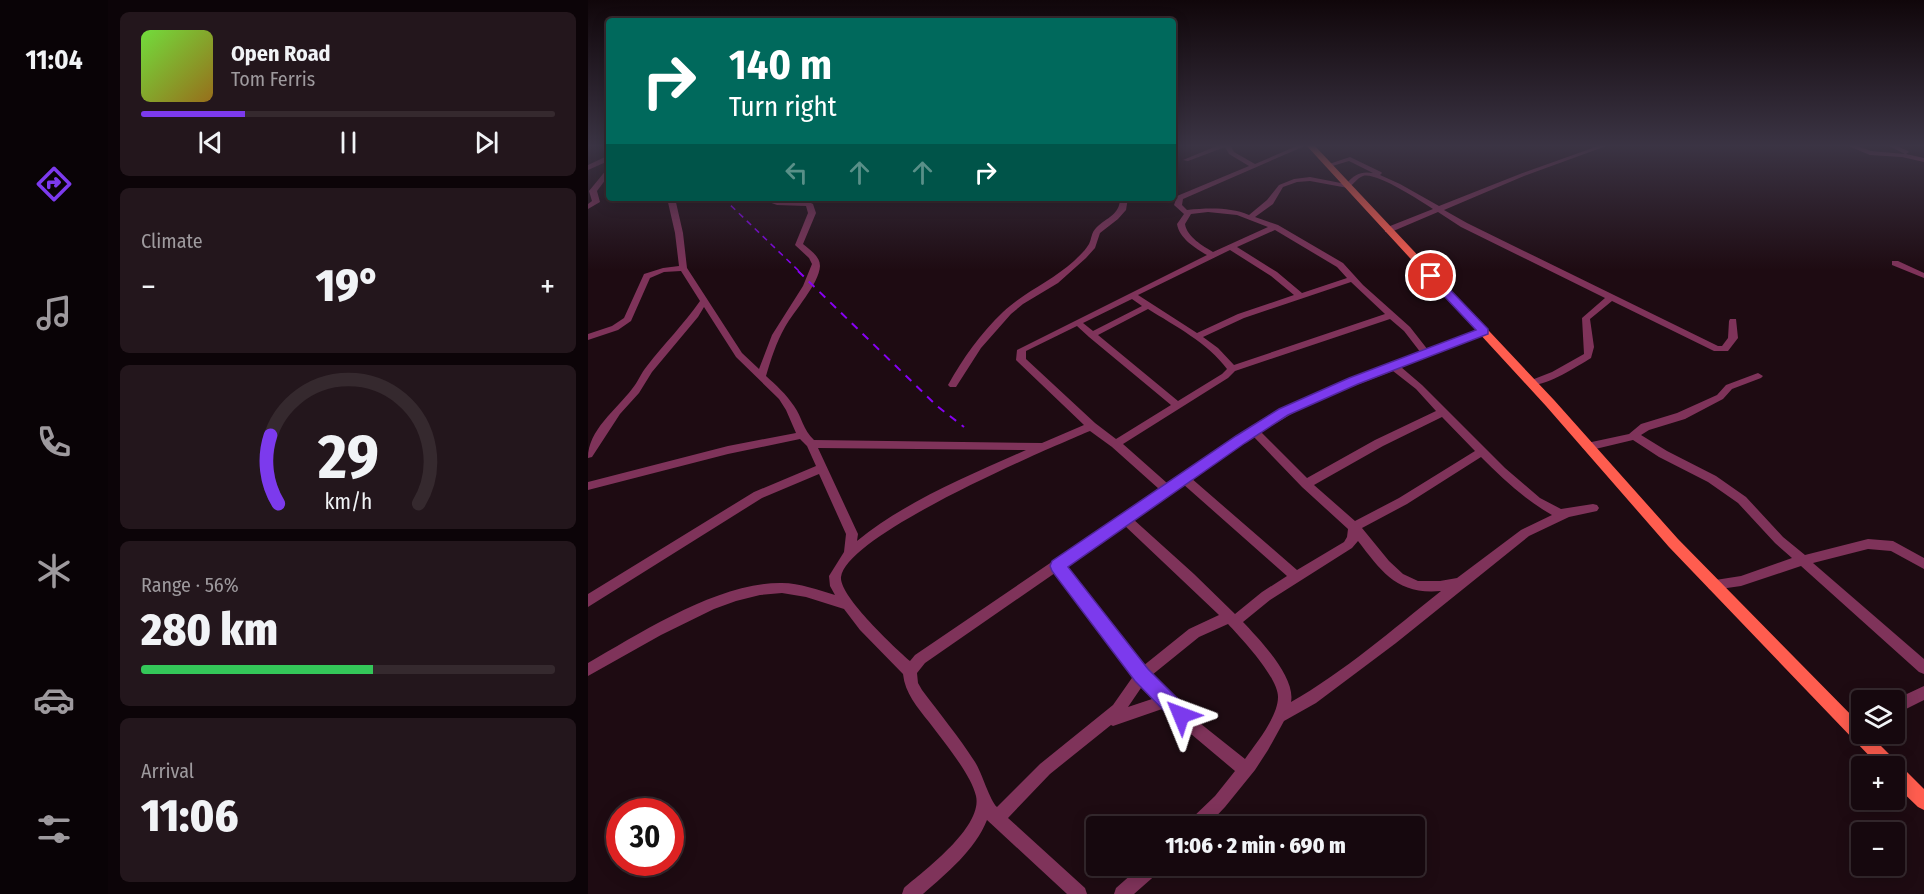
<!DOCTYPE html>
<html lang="en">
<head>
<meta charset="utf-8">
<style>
	body { margin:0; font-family:"Fira Sans Condensed",sans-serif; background:#23161c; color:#f1f3f6; height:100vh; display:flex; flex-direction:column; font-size:22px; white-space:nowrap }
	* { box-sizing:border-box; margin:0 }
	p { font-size:20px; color:#9e9a9e }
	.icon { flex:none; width:33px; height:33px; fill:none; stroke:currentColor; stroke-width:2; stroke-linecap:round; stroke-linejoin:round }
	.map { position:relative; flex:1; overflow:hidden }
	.panel { display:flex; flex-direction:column; gap:12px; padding:12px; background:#0c0408; width:480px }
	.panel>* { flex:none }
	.guide { position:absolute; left:18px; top:18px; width:570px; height:183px; border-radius:6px; box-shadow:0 3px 15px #0003,0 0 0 2px #35292e; background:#00695c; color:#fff; overflow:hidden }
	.fabs { position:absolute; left:1263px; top:690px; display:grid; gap:12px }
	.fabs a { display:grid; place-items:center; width:54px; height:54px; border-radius:6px; background:#16080e; box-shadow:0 3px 15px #0003,0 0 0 2px #35292e; font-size:30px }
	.speed { position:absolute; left:18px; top:798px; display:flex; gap:12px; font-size:30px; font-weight:700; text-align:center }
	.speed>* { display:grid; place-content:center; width:78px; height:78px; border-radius:50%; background:#16080e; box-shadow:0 3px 15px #0003,0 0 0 2px #35292e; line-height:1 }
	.speed .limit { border:9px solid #d22; background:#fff; color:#111 }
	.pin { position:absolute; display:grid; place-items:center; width:51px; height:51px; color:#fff; margin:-26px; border:3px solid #fff; border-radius:50%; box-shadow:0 2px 6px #0007 }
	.me { position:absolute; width:66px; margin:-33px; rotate:314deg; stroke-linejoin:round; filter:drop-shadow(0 0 4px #0008) }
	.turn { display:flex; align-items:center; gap:21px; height:126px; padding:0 24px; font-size:27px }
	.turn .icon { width:78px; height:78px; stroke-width:2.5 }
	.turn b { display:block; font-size:42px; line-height:51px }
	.lanes { display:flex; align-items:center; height:57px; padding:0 24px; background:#0003; justify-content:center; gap:30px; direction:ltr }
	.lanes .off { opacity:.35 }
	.big { font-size:45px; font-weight:800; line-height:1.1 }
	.panel .card { flex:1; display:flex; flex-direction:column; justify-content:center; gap:9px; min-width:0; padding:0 21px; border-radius:9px; background:#23161c }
	.panel .dial { align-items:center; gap:0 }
	.dial svg { height:156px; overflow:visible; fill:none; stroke:#35292e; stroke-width:7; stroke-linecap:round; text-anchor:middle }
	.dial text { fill:#f1f3f6; stroke:none }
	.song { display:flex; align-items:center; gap:18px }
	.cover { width:72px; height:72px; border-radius:9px; background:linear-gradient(135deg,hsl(100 70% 55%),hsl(40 70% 35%)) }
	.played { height:6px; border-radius:3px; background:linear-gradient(90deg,#7c3aed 25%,#35292e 25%) }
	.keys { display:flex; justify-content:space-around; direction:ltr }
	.heat { display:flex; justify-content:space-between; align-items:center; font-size:33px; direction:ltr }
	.charge { height:9px; border-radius:4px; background:linear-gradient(90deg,#34c759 56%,#35292e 0) }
	.trip { position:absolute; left:498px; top:816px; width:339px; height:60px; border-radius:6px; background:#16080e; box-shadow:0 3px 15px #0003,0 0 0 2px #35292e; font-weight:800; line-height:60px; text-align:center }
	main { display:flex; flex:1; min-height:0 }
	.tabs { display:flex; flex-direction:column; width:108px; justify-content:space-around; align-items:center; background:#090306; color:#9e9a9e }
	.tabs .icon { width:42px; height:42px }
	.tabs .active { color:#7c3aed }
	.tabs b { font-size:27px; color:#f1f3f6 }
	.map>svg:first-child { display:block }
</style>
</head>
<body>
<main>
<nav class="tabs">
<b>11:04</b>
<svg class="icon active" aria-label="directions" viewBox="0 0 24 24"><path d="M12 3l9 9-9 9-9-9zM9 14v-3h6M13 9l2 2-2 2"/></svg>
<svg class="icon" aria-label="music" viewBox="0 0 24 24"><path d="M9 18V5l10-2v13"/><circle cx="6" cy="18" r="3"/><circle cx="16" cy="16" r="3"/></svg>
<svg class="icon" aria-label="phone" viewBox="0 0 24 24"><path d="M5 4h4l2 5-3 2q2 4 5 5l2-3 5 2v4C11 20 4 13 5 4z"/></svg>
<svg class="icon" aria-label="climate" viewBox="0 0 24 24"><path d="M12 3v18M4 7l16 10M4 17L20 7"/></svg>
<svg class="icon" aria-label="car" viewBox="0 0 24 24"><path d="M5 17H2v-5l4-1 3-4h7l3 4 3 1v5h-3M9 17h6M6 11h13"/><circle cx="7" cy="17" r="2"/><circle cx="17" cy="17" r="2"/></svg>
<svg class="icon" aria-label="filters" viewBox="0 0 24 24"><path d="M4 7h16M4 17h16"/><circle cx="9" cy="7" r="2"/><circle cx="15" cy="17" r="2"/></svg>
</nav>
<section class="panel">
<div class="card">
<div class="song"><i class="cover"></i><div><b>Open Road</b><p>Tom Ferris</p></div></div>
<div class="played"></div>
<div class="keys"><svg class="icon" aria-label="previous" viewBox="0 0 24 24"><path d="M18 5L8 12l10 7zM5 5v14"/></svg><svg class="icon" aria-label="pause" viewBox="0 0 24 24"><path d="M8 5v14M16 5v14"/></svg><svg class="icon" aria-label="next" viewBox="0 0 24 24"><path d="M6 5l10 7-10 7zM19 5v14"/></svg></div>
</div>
<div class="card"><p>Climate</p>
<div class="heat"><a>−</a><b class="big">19°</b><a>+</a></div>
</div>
<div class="card dial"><svg viewBox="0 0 100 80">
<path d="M14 69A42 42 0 1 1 86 69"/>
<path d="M14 69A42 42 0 0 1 10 34" stroke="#7c3aed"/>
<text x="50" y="56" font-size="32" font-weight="700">29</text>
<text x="50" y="72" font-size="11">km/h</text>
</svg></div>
<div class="card"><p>Range · 56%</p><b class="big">280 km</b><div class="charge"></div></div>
<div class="card"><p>Arrival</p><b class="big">11:06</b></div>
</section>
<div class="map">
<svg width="1336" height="894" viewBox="0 0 1336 894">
	<rect width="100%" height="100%" fill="#1e0b12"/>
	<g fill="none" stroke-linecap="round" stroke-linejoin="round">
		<path fill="#7f335a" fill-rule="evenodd" d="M15,145h6v18l-3,-1 -18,8v-5l17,-8z
			M631,145h11l4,7 21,12 44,-19h8l-124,54 -1,6 5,5c21,-2 43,-3 62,5l18,-15 12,-15 15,-6 16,-2 36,7c9,-10 15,-13 27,-11l-24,-12 -20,6 -3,-2 24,-8 31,15 1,1 -2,2 20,9 39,22 81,-32 81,-29h8l-85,31 -80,34 23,13 251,123h4l6,-8 1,-17 1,-2h6l2,19 -10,13h-14l-102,-50 -22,18 4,28 -3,11c-15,9 -45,29 -62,27l-2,-2 2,-2 23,-9 32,-18 -2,-36 23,-20 -144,-71 -23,-15 -47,20h-6v-4l48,-19c-13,-8 -56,-37 -70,-33 -6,2 -10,9 -15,12l-38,-7 -13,1 -14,5 -10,17 -18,13 23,8 65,38 20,22 47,42 18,23 53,-21h6v4l-86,34 21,18 83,83 35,30 21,11 32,-5 4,1 2,3 -2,3 -28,6 -40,19 -133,107 -80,60 -32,18 -16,29 -13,20 -30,37 -18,19h-19l2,-6 25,-24 20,-25 -44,-37 -26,-26 -52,18 -2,-1 -61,49 -42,44 77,70 2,6h-20l-80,-74c-12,30 -40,53 -64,74h-21l2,-6c21,-18 79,-61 72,-92 -5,-22 -33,-55 -47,-74 -12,-15 -24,-29 -26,-48l-43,-44 -16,-21 -38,-12 -24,-4 -22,2 -24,6 -22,8 -53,26 -73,41v-13c54,-31 131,-81 194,-80 18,0 36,7 53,12l-5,-9 -1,-10 15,-24 2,-18 -27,-60 -57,24 -174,109v-13l166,-102 62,-26 -9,-20 -7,-7 -72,15 -140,36v-8l140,-36 68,-13 -10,-23 -7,-11 -43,-42 -32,-50 -6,10 -46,55 -13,21 -19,21 -28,43 -4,1c0,-28 28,-48 44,-69 6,-7 9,-16 15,-23 17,-22 37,-42 53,-65l-19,-30 -17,1 -14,6 -19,43 -13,9 -30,10v-6l24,-8 12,-8 20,-44 19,-6 16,-2 -4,-33 -8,-35h8l8,35 4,35 55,85 17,16 13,-34 31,-49 9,-22 -3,-6 -14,-13 13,-32 -2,-7 -29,-1 -19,-7h11l9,3 31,1 4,2 3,9 -13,31c7,6 17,12 17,22 -1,18 -26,45 -35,61 -9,16 -14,32 -19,49 10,9 20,18 28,30 8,11 9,24 20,34l228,3 42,-18 -66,-63 -2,-2 1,-10 190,-95c-12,-7 -28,-17 -30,-31l7,-10 -10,-9 3,-9 72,-30 -20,-12 -4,-7 -37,14 -5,-1zM620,212l29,3 31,12 -55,25c-10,-6 -26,-15 -28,-28l6,-10zM687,230l62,37 10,11 -45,15 -25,-21 -40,-25zM642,250l41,26 23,19 -56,19 -41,19 -59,-38zM763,282l34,32 -151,51 -16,-17 -15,-11 41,-19zM544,299l10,7 -49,25 -10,-8zM560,309c27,17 60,34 79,60l-5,5 -44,27 -80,-66zM802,319l14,12 17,22 -117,46 -68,37 -69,47 -44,-39 105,-66 7,-7zM489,326l12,11 82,68 -55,34 -21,-16 -69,-64v-8zM805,371l23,18 20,22 -61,29 -68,38 -46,-46 49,-29zM854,417l33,34 -76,47 -44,23 -41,-36 69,-39zM502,431l22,16 47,42 -244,166 -5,6c-15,-13 -71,-65 -69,-84 6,-43 206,-128 249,-146zM665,436l49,51 46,42 -1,8 -3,5 -47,28 -106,-92zM230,448l208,2c-58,26 -120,51 -169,91l1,-7zM893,457c22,22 44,43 71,58l-31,15 -64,48 -17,3h-22l-15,-7 -14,-13 -27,-33 45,-24zM595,484l104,92 -25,16 -27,22 -41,-40 -61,-55zM536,525l95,90 -30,14 -46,37 -79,-100zM770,541c24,31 39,54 83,50 -48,38 -97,81 -150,111 5,-25 -32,-63 -48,-80l27,-22 82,-52zM467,573l79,102 -21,30 -73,59 -43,43c-7,-6 -15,-34 -22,-45 -16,-25 -35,-48 -53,-72l-4,-7 -1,-10 8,-10zM640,624c13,14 50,53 50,73 0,20 -22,46 -33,62l-44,-35 -49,-49 47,-38zM555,685l12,13 -27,9z
			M1258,145h8l17,6 34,3 -18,-9h8l13,6 1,1 -3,2 18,4v4l-22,-5 -32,-2z
			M21,168v7l-12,16 3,11 -12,7v-5l4,-3 -3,-10 18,-22z
			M532,198h8l-2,12 -8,9 -18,14 -5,15 -9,10 -28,25 -35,21 -12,10 -30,34 -25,39h-6l-2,-2c15,-27 33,-52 55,-73 21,-20 49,-31 71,-51 5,-5 11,-10 15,-17 3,-6 2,-11 7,-16 11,-11 24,-13 24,-30z
			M1304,261h6l26,12v5l-32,-13z
			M1170,373l5,3 -2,2 -29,11 -9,10 -38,20 -36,11 -8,5 26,16 49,25 30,21 37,40 22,18 63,-16 25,2 31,17v11l-33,-18 -23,-2 -55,14 111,96v15l-5,-2 -118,-106 -60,20 -28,4 -4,-1 -2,-4 2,-4 32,-5 51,-18 -17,-15 -37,-40 -30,-21 -49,-25 -26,-17 -46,11 -5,-4 5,-4 42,-9 12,-10 36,-11 40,-18 9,-10z
			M1336,686v14l-30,15v-15z
			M553,866h20l-2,6 -25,22h-20l2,-6z"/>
		<path fill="#ff5d4f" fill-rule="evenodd" d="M718,145h8l240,255 124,139 184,187v8h7l55,55v21l-6,-3 -24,-23v-18h-15l-210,-219 -123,-141z"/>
		<path stroke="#8700f3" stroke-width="1.5" stroke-dasharray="6 5" stroke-linecap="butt" d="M135,198l77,74"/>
		<path stroke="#8700f3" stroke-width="2" stroke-dasharray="8 7" stroke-linecap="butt" d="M210,271l139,135 27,21"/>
	</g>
	<linearGradient id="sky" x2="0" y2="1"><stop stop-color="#10060a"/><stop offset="0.54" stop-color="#3b3444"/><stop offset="1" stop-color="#3b3444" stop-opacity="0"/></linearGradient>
	<rect width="1336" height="270" fill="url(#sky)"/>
	<path fill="#7c3aed" stroke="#51269a" stroke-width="1.5" d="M843,273l4,1 53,55v5l-130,50 -70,31 -43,28 -177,124 80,102 40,40 3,6 -3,7 -7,2 -6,-2 -40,-41 -83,-110 -2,-5 2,-5 184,-125 43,-27 70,-31 127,-48 -49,-52v-4z"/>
</svg>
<div class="fabs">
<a><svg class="icon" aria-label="layers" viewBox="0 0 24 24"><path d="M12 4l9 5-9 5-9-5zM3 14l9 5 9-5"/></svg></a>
<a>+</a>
<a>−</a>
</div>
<div class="speed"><div class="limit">30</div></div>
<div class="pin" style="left:843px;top:276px;background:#d93025"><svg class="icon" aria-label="arrive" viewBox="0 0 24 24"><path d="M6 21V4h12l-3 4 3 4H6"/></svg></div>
<svg class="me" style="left:593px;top:715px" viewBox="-20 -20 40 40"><path d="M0-17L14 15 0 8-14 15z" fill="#7c3aed" stroke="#fff" stroke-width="4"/></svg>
<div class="trip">11:06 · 2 min · 690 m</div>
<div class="guide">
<div class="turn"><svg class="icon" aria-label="right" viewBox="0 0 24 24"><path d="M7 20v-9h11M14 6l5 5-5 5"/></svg><div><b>140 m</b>Turn right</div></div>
<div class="lanes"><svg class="icon off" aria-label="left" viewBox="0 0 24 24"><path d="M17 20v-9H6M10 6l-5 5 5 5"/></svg><svg class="icon off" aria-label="ahead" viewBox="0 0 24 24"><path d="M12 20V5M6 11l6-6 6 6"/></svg><svg class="icon off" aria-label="ahead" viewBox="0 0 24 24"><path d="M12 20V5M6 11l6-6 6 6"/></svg><svg class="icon" aria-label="right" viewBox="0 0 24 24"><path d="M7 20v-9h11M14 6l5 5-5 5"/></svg></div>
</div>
</div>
</main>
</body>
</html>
